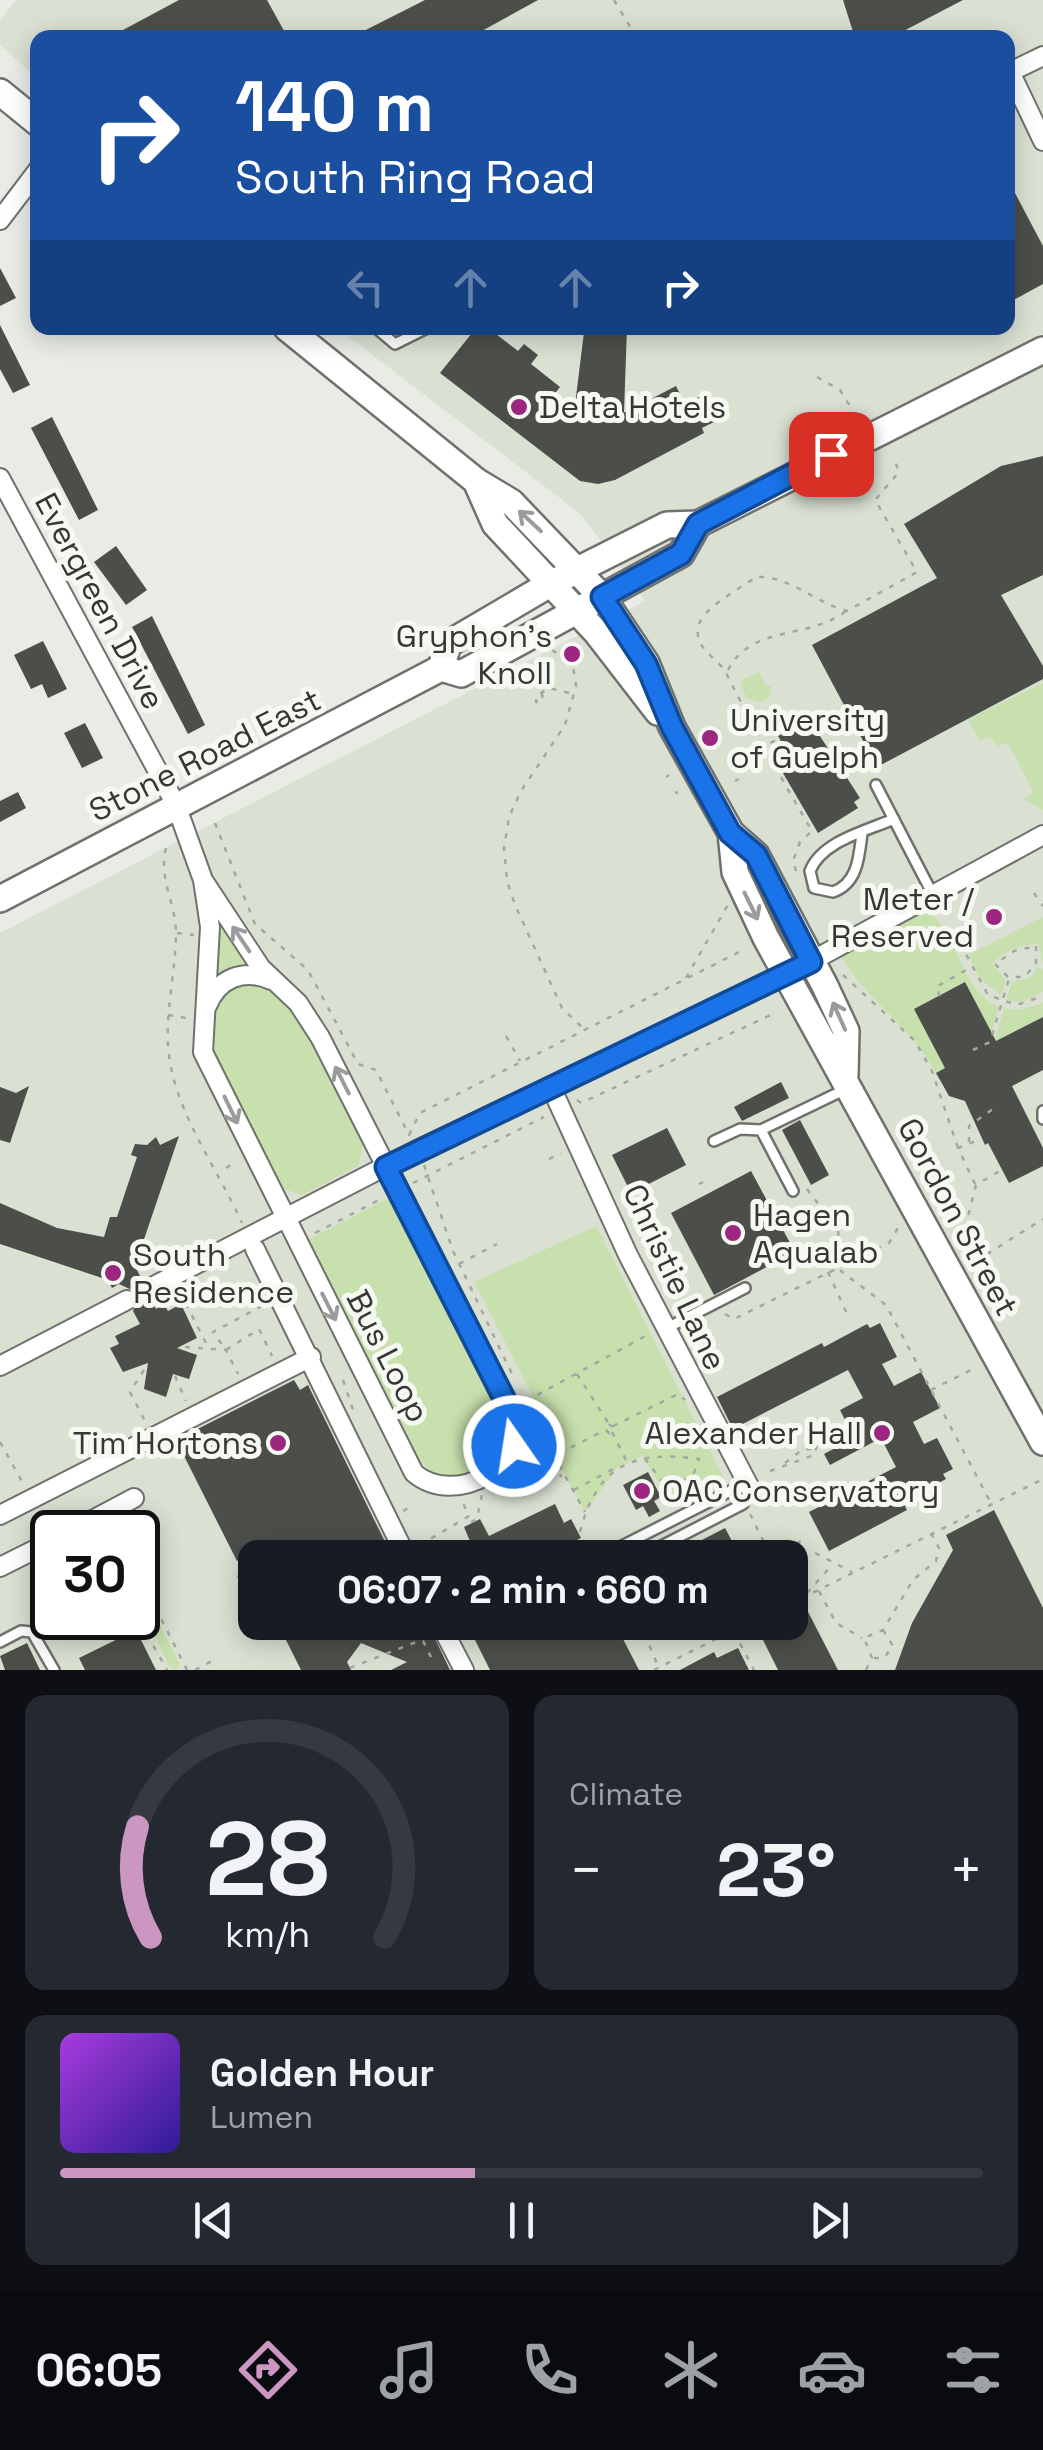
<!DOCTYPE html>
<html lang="en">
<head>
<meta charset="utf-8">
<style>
	body { margin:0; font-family:"Space Grotesk",sans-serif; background:#242831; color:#f1f3f6; height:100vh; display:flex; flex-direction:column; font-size:38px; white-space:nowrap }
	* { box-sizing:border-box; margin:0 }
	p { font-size:32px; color:#9ea1a6 }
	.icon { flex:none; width:55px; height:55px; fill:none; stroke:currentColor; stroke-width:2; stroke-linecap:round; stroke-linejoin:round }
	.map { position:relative; height:1670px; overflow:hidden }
	.drawer { display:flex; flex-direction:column; gap:25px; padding:25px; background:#0d0f14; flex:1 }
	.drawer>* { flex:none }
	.guide { position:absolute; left:30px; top:30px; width:985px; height:305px; border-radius:20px; box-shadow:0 5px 25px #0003; background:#1a4fa0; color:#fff; overflow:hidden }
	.speed { position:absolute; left:30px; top:1510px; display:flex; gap:20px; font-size:50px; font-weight:700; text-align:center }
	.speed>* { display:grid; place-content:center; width:130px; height:130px; border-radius:50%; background:#171b24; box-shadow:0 5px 25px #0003; line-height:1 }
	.speed .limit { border:5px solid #111; border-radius:15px; background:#fff; color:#111 }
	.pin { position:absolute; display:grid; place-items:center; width:85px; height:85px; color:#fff; margin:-42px; border-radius:20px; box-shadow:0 5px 15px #0006 }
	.me { position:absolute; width:110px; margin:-55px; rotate:347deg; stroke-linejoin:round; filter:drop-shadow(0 0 8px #0008) }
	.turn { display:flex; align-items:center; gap:35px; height:210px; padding:0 40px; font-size:45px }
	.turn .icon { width:130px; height:130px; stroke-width:2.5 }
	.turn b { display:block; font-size:70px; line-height:85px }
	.lanes { display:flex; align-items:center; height:95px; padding:0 40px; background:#0003; justify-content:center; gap:50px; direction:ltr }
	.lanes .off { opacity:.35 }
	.big { font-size:75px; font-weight:800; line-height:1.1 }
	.drawer .card { flex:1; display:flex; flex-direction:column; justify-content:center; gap:15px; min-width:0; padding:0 35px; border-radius:20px; background:#242831 }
	.drawer .dial { align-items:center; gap:0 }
	.dial svg { height:260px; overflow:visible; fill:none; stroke:#363941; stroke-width:7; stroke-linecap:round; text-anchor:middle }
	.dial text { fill:#f1f3f6; stroke:none }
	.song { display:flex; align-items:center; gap:30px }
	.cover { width:120px; height:120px; border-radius:15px; background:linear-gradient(135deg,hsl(280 70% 55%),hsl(250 70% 35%)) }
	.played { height:10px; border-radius:5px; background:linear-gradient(90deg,#cb97c1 45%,#363941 45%) }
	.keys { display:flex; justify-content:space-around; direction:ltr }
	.heat { display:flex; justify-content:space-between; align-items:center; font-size:55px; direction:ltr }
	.drawer .tiles { flex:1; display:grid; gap:25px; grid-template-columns:1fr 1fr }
	.card:last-child { grid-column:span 2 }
	.trip { position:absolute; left:238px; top:1540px; width:570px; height:100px; border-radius:20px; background:#171b24; box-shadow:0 5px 25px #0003; font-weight:800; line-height:100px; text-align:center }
	.tabs { display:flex; height:160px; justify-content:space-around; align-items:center; background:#090b0e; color:#9ea1a6 }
	.tabs .icon { width:70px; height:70px }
	.tabs .on { color:#cb97c1 }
	.tabs b { font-size:45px; color:#f1f3f6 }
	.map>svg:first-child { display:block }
</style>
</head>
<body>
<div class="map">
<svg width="1043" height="1670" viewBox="0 0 1043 1670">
	<rect width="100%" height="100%" fill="#e8ece5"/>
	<path fill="#dae1d3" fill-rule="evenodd" d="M16,0h1027v1670h-1043v-737l645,-332 -63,-86 -245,-187h671v-290h-970l-1,40 -37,-33v-24zM52,1532h86v86h-86zM255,1558h535v64h-535z"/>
	<path fill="#c7e0ad" d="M760,672l4,12 8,3 -3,11 -9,4 -13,-4 -6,-12 2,-7z
		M1043,683v127l-20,-11 11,-6 -26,-50 -11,3 -7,-10 -10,5 -12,-22z
		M926,910c34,23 33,80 73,97l-9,32 -75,-30 23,45 27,2 -29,17c-26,-48 -70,-73 -96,-118z
		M1043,917v46l-5,-20 -27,6 -19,14 14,18 -5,14 -21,-16 -12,-24z
		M223,927l24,35 -29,14 1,-43z
		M1038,967l5,2v23l-22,11 -15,-3 6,-18 18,-4z
		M246,979c59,14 91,112 118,163l-6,24 -56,29 -23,-8 -67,-142 -3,-24 13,-31z
		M1043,1003v14l-49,25 10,-34 16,2z
		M391,1197l114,231 -10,27 -37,22 -27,-5 -19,-22 -104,-210z
		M596,1226l129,254 -52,25 -31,-49 -25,12 -32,44 -60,-111 8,-5 -59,-114z
		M138,1582l42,82 -4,6 -6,-3 -32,-65z"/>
	<path fill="#4c4f49" d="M179,0h88l21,38h-180z
		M425,0h113l-69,38h-119z
		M843,0h120l-73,38 -36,-3z
		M1008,180l35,66v38l-35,19z
		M0,268l16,30 -16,8z
		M0,325l30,60 -17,8 -13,-24z
		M476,328h12l30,23 6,-7 14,11 -7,9 29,23 -18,23 32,3 10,-81 4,-4h39l-3,84 34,2 -7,-15 25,-13 9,18 20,-10 13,26 -16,8 2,5 -89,47 -17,4 -18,-3 -140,-108z
		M52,417l46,93 -19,10 -48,-92z
		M1043,456v119l-42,20 42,71v13l-166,88 -65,-122 125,-67 -33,-54 97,-58z
		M116,546l31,44 -21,15 -32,-43z
		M152,616l53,109 -17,9 -56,-107z
		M43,641l24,48 -19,9 -6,-14 -11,5 -17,-34z
		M801,722l17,11 42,65 -6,4 4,6 -40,25 -38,-65 11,-9 -13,-23z
		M85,723l18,35 -21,10 -18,-35z
		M18,792l8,16 -26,14v-21z
		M965,982l31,59 47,-24v53l-31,16 31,62v18l-34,17 -21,-40 -3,2 -20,-44 -16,-5 -13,-23 9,-5 -31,-59z
		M781,1082l8,16 -47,23 -8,-14z
		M29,1086l-19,57 -10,-3v-53l16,6z
		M800,1120l29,55 -18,10 -29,-55z
		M667,1128l19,37 -55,28 -19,-38z
		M179,1136l-44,130 6,12 -5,14 -17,-8 -7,4 -4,-8 -108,-36v-41l57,25 47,9 6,-20h7l20,-60 -6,-2 4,-11 12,1 9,-8 4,8z
		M751,1171l44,81 -81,43 -43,-82z
		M139,1297l13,4 4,8 8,-5 4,7 13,-7 16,34 -20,10 20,7 -8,24 -16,-5 -7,23 -22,-8 4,-26 -25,9 -13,-24 9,-4 -4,-8 25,-12 -7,-13z
		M880,1323l17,34 -15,7 12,22 27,-14 19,36 -27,14 11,22 13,-6 16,31 -10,5 3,5 -43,23 4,8 -78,41 -20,-39 87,-45 -15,-29 -51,27 -6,-11 24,-13 -6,-12 6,-3 -8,-16 23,-12 -15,-28 -115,59 -16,-32 105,-54 2,4 43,-23 3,4z
		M294,1380l6,10 8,-5 85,173h-109l-8,-16 -39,19 -61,-121z
		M648,1472l13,25 -7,4 6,10 -11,6 -6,-11 -7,4 -13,-25z
		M555,1504l9,19 7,-4 10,19 -6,3 9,17h-136l24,-12 -8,-19 16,-8 9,17z
		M994,1510l49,98v62h-148l17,-47 41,-73 -7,-15z
		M725,1528l16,30h-35l-8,-16z
		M805,1606l33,64h-60l-20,-40 14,-8h18v-8z
		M277,1622h150l23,48h-59l16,-8 -46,-19 -14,19 4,8h-50z
		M466,1622h158l7,13 -8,4 16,31h-149z
		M136,1630l20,40h-71l-6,-12z
		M27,1643l13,27h-35l-5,-14z
		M738,1648l11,22h-69l34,-18 3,6z"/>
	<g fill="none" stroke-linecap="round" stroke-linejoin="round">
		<g stroke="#6f726c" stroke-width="14">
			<path id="lane" d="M376,328l19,16 32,-16
				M876,785l57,110
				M862,833c-3,24 -4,50 -29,59l-19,-4 -4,-17c12,-30 56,-40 84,-52
				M1043,1111v8
				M761,1130l32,61
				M714,1141l26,-12 21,1 83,-40
				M667,1328l78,-40
				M614,1550l132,-67
				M646,1554l97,-50 8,-14
				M0,1642l21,-11 11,1 22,38"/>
		</g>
		<g stroke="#6f726c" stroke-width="22">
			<path id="street" d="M1008,73l35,-17
				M1011,74l32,67
				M0,220l38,-50
				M0,478l176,327 27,75 58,88 37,35 22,34 191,375c20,54 -56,96 -97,61l-211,-421 7,-125 -7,-47
				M207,1006c11,-28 37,-38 64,-26
				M551,1087l77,168 123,235
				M255,1249l152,309
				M148,1289l269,-139 369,-175 257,-140
				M0,1366l127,-66
				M0,1515l311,-158
				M70,1532l64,-34
				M0,1567l52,-26
				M439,1622l25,48"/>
		</g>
		<g stroke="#6f726c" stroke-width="30">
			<path id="secondary" d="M0,92l38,31
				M287,328l189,153 35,21 91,95 44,66 26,64 59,106 25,22 69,131 21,45 -1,44
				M476,481l19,43 102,109 61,79
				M441,668l20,6 220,-120 17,-30
				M731,833l4,39 31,66 277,504
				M0,899l441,-231 7,-24 102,-60 117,-59 31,-1 345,-174"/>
		</g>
		<path stroke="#a5a8a2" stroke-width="2.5" stroke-dasharray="5 8" stroke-linecap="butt" d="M614,0l23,38
			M817,377l23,13 13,21
			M577,644l-5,16 4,26 -11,39 -44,66 -12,26 -5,31 3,33 8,24 47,103 23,22
			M552,650l19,12
			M728,670c24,-46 81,-30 118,-59
			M542,693l1,8 -7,1v-6l13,-8 24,6
			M752,727l18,-9 13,11 -6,11 -14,6
			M666,777l3,-2
			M735,781l4,-2
			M675,793l3,-1
			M215,823l40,101 53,46 50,94 18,6 33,65 11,-22 325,-164
			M166,848c-8,28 9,54 10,83 0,38 -10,76 -8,115 5,65 48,119 74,177
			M796,871l-3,-10 7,-19 12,-11c-31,-52 -59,-105 -86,-158 -8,-15 -31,-23 -28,-45 3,-20 42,-39 58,-51 32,-2 60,26 91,34l70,-39 -42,-72 24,-28 -4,-11
			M1034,893l9,13
			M954,932l34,63 29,10 26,-9
			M177,933l17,2
			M1036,946v18l-12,13h-16l-13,-13 19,-13z
			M843,975l72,66 17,30 26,77
			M686,978l43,-75
			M940,996l-4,-9 32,-18
			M168,1015l18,3
			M506,1036l14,25
			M973,1050l17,-8 19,-63
			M577,1100l4,3 194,-90
			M969,1142v-16l24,-17
			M549,1159l12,-6
			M424,1165l29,86 61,127
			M226,1168l5,-3
			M413,1183l131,-66
			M699,1184l4,-2
			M975,1184l-17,-36 23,-9
			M807,1189l31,41 3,41 45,34 106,200
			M315,1233l68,-35
			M962,1240l14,-55 27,-16
			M976,1261l67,-42
			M459,1264l38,-20
			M828,1272l20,44
			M180,1292l28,55
			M262,1306l-49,26 13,18 33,-21 13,27
			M725,1314l9,5 155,-76 12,-20
			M185,1347l41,3 12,24
			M144,1370l-14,22 16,31
			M577,1374l32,50
			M175,1376l11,25
			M343,1380l12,36
			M931,1390l46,-23
			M526,1401l125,-68
			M528,1408l57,104
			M609,1424l5,4 -5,5 -4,-4z
			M613,1426l65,-32 7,6
			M612,1432l15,30
			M541,1436l-11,33 32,7
			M0,1442l24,43
			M785,1463l17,-13 15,-2
			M770,1471l44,-16 7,-23
			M513,1477l92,-47
			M574,1490l41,-22
			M403,1511l9,-5
			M750,1514l22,44
			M471,1522l6,-3 5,-25
			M580,1532c17,-68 55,-82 119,-73l-7,19 -29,5 -20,-27
			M420,1545l49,-29 -6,-13
			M815,1553l37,19
			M773,1555l34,-17
			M138,1573l49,97
			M237,1577l18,-8
			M819,1591l17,32 26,15
			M807,1593l24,-27
			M790,1604l253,-125
			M129,1618l11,4 27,48
			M639,1622l19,44
			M734,1632l20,38
			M423,1641l8,16
			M874,1658h10l9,-12 -10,-16
			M350,1668l74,-29
			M195,1670l21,-11
			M654,1670l96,-48
			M866,1670l6,-12 -8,-20 19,-8 30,-50 23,-19 3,-13 -7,-13"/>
		<use href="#lane" stroke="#fff" stroke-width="9"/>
		<use href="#street" stroke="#fff" stroke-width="18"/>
		<use href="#secondary" stroke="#fff" stroke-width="25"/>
	</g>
	<defs><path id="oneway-shaft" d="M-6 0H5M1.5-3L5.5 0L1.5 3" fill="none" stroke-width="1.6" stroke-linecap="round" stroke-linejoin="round" transform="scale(2.5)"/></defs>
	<g stroke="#9a9b9a">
		<use href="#oneway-shaft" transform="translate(530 521) rotate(-137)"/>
		<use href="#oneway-shaft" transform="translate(751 906) rotate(64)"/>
		<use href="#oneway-shaft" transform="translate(241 939) rotate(-124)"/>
		<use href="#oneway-shaft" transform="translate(839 1016) rotate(-114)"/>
		<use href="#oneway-shaft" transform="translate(342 1080) rotate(-117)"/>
		<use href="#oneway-shaft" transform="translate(231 1110) rotate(64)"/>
		<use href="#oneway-shaft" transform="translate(329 1307) rotate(63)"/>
	</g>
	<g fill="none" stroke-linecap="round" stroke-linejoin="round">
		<g stroke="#114b97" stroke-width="25">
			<path id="route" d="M514,1446l-3,-34 -125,-245 425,-205 -55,-107 -26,-22 -58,-106 -26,-63 -44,-67 79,-43 17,-30 133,-70"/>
		</g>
		<use href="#route" stroke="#1a73e8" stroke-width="18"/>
	</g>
	<g fill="#9c2680" stroke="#f6f9f2" stroke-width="4">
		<circle cx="519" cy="407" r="10"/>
		<circle cx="572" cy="654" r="10"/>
		<circle cx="710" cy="738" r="10"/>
		<circle cx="994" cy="917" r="10"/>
		<circle cx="733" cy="1233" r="10"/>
		<circle cx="113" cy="1273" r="10"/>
		<circle cx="882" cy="1433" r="10"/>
		<circle cx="278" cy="1443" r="10"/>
		<circle cx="642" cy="1491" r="10"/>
	</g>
	<g text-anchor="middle" stroke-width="10" stroke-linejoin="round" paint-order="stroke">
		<g font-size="32" fill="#363734" stroke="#f6f9f2" text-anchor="start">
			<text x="539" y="418">Delta Hotels</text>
			<text x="552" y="647" text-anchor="end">Gryphon's<tspan x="552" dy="37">Knoll</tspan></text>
			<text x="730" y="731">University<tspan x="730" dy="37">of Guelph</tspan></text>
			<text x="974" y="910" text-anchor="end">Meter /<tspan x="974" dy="37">Reserved</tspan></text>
			<text x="753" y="1226">Hagen<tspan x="753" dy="37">Aqualab</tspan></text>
			<text x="133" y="1266">South<tspan x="133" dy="37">Residence</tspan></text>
			<text x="862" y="1444" text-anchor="end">Alexander Hall</text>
			<text x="258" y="1454" text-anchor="end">Tim Hortons</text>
			<text x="662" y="1502">OAC Conservatory</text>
		</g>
		<g font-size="32" fill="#363734" stroke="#f6f9f2">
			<text transform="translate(100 601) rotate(62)" y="11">Evergreen Drive</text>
			<text transform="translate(205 755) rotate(-27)" y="11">Stone Road East</text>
			<text transform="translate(958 1217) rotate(62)" y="11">Gordon Street</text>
			<text transform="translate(675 1277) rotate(65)" y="11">Christie Lane</text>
			<text transform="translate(388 1356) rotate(63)" y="11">Bus Loop</text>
		</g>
	</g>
</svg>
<div class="speed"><div class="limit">30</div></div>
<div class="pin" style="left:831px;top:454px;background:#d93025"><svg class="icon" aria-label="arrive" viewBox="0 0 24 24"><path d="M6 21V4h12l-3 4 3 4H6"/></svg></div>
<svg class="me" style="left:514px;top:1446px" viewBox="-20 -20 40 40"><circle r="17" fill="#1a73e8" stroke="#fff" stroke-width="3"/><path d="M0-11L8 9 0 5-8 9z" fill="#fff"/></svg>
<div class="trip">06:07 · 2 min · 660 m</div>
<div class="guide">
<div class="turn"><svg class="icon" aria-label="right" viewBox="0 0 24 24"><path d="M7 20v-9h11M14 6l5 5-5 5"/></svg><div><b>140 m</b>South Ring Road</div></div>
<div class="lanes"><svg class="icon off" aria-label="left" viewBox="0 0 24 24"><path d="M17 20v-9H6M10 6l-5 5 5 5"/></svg><svg class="icon off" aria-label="ahead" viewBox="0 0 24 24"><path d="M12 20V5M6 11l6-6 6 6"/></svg><svg class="icon off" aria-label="ahead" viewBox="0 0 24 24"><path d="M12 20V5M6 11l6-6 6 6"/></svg><svg class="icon" aria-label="right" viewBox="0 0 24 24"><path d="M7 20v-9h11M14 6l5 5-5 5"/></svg></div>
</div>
</div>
<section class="drawer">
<div class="tiles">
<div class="card dial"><svg viewBox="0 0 100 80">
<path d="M14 69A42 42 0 1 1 86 69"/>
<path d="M14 69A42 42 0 0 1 10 35" stroke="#cb97c1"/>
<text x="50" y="56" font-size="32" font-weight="700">28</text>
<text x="50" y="72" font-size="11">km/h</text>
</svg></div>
<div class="card"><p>Climate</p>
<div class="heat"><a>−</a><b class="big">23°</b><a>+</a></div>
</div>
<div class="card">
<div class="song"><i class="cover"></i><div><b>Golden Hour</b><p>Lumen</p></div></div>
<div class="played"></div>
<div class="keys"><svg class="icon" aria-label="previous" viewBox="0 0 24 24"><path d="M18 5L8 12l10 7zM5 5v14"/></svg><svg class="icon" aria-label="pause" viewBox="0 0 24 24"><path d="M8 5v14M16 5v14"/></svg><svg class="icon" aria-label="next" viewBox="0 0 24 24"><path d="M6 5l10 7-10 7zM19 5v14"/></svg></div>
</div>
</div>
</section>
<nav class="tabs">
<b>06:05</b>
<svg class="icon on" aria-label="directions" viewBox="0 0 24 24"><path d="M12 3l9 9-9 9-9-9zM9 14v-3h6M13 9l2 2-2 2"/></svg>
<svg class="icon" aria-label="music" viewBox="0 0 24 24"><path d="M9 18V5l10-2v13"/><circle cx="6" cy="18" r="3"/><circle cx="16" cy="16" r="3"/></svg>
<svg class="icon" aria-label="phone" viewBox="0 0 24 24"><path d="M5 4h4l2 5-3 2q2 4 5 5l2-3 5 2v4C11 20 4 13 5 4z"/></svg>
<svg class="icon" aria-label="climate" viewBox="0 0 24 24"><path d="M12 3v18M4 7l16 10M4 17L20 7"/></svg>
<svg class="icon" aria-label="car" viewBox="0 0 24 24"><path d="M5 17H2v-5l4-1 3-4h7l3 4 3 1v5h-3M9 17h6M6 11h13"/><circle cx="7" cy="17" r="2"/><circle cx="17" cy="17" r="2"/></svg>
<svg class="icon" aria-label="filters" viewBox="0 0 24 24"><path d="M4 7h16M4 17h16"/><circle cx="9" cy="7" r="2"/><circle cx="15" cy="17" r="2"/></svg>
</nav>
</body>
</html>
